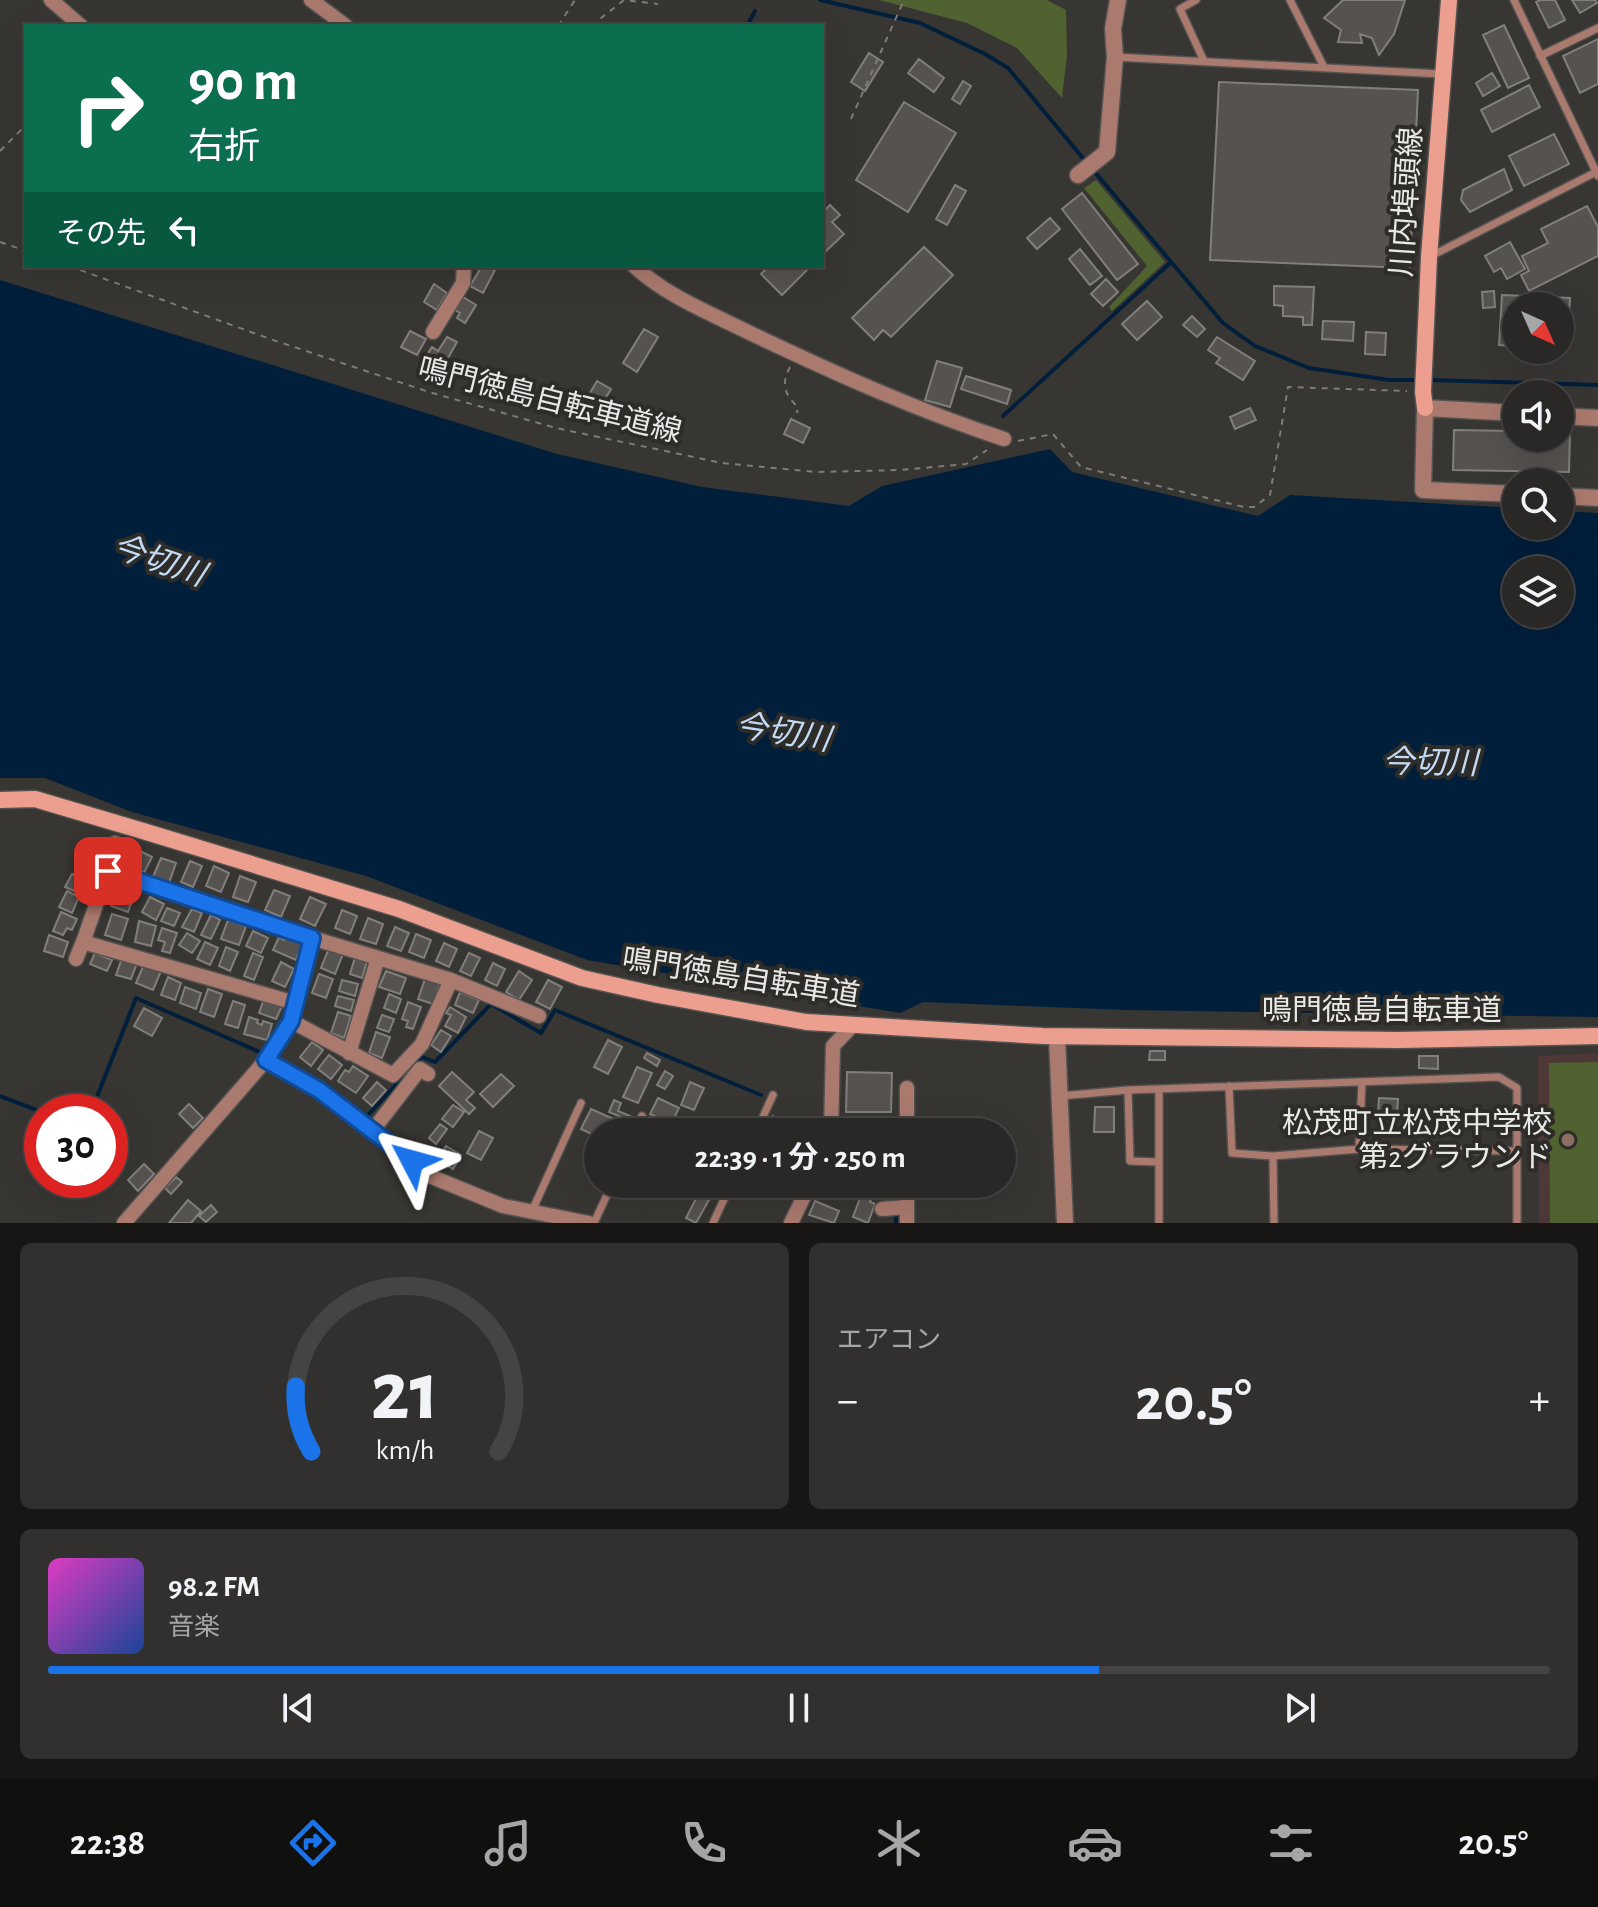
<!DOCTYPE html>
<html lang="ja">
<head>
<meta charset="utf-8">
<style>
	body { margin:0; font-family:"Alegreya Sans","Noto Sans JP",sans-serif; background:#31302e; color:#f1f3f6; height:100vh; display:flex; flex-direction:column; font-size:30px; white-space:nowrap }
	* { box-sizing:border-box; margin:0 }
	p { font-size:26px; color:#a5a6a7 }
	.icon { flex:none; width:44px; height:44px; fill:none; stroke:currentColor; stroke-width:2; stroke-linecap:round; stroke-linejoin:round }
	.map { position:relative; height:1223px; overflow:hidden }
	.details { display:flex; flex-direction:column; gap:20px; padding:20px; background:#171615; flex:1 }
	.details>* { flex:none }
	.guide { position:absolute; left:24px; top:24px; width:800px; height:244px; border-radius:0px; box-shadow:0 8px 32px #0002,0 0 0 2px #454443; background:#0b6e4f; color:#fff; overflow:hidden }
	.needle { width:52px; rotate:135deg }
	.controls { position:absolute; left:1502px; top:292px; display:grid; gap:16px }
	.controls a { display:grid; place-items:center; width:72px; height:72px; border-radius:50%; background:#292826; box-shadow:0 8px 32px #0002,0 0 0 2px #454443; font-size:40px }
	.speed { position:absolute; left:24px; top:1094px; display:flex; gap:16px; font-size:40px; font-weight:700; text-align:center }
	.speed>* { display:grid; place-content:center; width:104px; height:104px; border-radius:50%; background:#292826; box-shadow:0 8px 32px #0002,0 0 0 2px #454443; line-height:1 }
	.speed .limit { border:12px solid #d22; background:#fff; color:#111 }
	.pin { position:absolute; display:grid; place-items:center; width:68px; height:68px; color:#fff; margin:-34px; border-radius:16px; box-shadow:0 4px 12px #0006 }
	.me { position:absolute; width:88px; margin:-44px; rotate:309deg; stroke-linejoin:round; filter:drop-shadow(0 0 6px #0008) }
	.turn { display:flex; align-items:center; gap:28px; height:168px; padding:0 32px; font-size:36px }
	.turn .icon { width:104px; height:104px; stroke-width:2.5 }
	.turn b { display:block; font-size:56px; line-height:68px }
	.then { display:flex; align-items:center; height:76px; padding:0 32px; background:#0003; gap:16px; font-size:30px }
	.big { font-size:60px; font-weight:700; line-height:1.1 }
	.details .tile { flex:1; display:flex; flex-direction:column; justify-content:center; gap:12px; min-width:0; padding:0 28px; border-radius:12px; background:#31302e }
	.details .dial { align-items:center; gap:0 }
	.dial svg { height:208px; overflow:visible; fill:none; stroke:#454443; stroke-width:7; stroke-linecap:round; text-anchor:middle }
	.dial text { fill:#f1f3f6; stroke:none }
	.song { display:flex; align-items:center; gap:24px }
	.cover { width:96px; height:96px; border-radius:12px; background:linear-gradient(135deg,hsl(310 70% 55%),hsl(220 70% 35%)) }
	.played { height:8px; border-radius:4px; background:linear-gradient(90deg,#1a73e8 70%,#454443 70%) }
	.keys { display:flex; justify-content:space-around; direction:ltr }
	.heat { display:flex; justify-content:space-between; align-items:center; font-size:44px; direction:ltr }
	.details .tiles { flex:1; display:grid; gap:20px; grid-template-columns:1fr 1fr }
	.tile:last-child { grid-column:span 2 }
	.trip { position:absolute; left:584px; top:1118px; width:432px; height:80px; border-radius:40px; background:#292826; box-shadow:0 8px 32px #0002,0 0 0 2px #454443; font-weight:700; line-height:80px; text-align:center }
	.dock { display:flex; height:128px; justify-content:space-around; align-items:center; background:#10100f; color:#a5a6a7 }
	.dock .icon { width:56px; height:56px }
	.dock .active { color:#1a73e8 }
	.dock b { font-size:36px; color:#f1f3f6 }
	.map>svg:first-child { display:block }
</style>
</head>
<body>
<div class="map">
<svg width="1598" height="1223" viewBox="0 0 1598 1223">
	<rect width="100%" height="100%" fill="#373633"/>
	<path fill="#4d3837" d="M1598,1053v170h-59l-1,-167z"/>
	<path fill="#4f6230" d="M879,0h168l19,10 1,45 -5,43 -45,-50 -50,-25z
		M1096,180l69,82 -53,49 -3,-4 38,-41 -63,-78z
		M1598,1062v161h-48l-1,-160z"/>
	<path fill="#011e3b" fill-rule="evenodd" d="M0,280l557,174 145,33 147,19 33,-20 168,-37 22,23 186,44 32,-21 226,13v18h44v-15l38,2v504l-472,-7 -203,-8 -23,11 -313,-53 -221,-84 -234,-64 -87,-34h-45zM1516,570h44v44h-44z"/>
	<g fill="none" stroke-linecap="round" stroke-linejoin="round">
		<path stroke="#011e3b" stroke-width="4" d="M820,0l100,23 65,31 23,14 79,95
			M747,26l8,-15
			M1093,170l130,153 32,23 54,22 80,12h32
			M1429,380l169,5
			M1003,416l167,-153
			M0,1096l42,16
			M349,1105l18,11 55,-59 13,5 56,-58 50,29 14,-23 206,85
			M91,1112l45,-114 149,65
			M896,1223v-39"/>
	</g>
	<path fill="#555250" stroke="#817f7c" stroke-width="2" d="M1343,0h62l-11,34 -15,21 -7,-17 -12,-4 2,9 -24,-1 3,-12 -17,-12z
		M1540,0h15l10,20 -16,8 -13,-26z
		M1572,0h23l2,3 -17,10z
		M1504,25l25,53 -21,10 -25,-53z
		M1598,39v45l-18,9 -17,-37z
		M869,53l14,9 -18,29 -14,-9z
		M919,59l25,19 -10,14 -26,-19z
		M1492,73l8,13 -17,10 -7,-13z
		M963,81l8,5 -11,18 -8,-5z
		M1219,82l199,8 -8,178 -200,-8z
		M1529,85l11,22 -48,25 -11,-22z
		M904,102l52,31 -48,79 -52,-32z
		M1554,134l15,30 -45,22 -15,-30z
		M1504,169l8,21 -42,22 -9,-12 2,-10z
		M955,185l11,6 -19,34 -11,-6z
		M1082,193l56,71 -21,16 -55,-71z
		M830,205l10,10 -8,7 12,12 -22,21v-42z
		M1587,206l11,21v29l-69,35 -8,-16 8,-4 -7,-15 26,-13 -7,-14z
		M1050,218l10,11 -23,20 -10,-11z
		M1510,242l15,27 -18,10 -6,-11 -7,4 -9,-16z
		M924,247l29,28 -62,62 -8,-7 -9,10 -22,-22z
		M1080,249l22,27 -12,9 -21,-26z
		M482,266l13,4 -12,23 -13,-7z
		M769,266h42l-29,29 -21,-21z
		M1106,279l12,13 -15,14 -12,-12z
		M434,284l13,9 -10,17 -13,-8z
		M1274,286l40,1 -2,38h-9v-8l-20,-1v-10l-9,-1z
		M1494,291l1,16 -12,1 -1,-16z
		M1502,295l68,3 -2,35h-8v-27h-44v40l-17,-1z
		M463,297l13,8 -11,18 -8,-5 3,-5 -5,-3z
		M1147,301l15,16 -25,23 -15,-16z
		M1192,316l13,13 -8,8 -14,-12z
		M1323,321l31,1 -1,19 -31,-2z
		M644,329l14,8 -21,35 -14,-9z
		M410,331l16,8 -9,16 -16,-8z
		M1366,332l20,1 -1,22 -20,-1z
		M447,337l10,5 -13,23 -17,-10 5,-8 6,4z
		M1217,337l38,24 -12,19 -27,-17 4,-5 -12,-8z
		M937,361l25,7 -12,39 -25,-7z
		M966,376l45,14 -4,14 -46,-15z
		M597,381l14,8 -7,12 -14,-8z
		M1250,408l6,12 -21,9 -5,-12z
		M791,419l19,9 -7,15 -19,-9z
		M1454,430l62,1v7h44v-6h10l-1,40 -116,-2z
		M130,846l22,11 -8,16 -22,-11z
		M161,858l15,5 -7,20 -16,-6z
		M190,861l12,5 -9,21 -12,-5z
		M214,866l15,7 -8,19 -15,-6z
		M72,874l13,7 -6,12 -14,-6z
		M240,876l16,6 -8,20 -15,-5z
		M118,887l17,6 -7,19 -17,-6z
		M274,890l16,6 -9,21 -16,-7z
		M67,891l12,6 -7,16 -13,-6z
		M150,897l14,7 -8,16 -14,-8z
		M310,897l16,7 -11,22 -15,-7z
		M167,908l13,5 -6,13 -13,-5z
		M192,909l10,4 -8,19 -12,-5z
		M342,910l15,6 -7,18 -15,-6z
		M61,912l16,7 -5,11 -5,-2 -4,7 -10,-4z
		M112,914l16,5 -7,21 -16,-5z
		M211,915l9,5 -9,19 -10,-4z
		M368,918l15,6 -7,20 -16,-5z
		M228,920l18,6 -7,19 -18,-6z
		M139,921l17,5 -5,20 -16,-4z
		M395,927l14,6 -8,18 -14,-5z
		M162,928l15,5 -7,20 -8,-2 3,-9 -7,-2z
		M253,931l15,7 -7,15 -15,-7z
		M187,933l13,8 -8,12 -13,-8z
		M416,934l15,6 -7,18 -15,-6z
		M49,935l19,7 -5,15 -19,-6z
		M286,936l17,8 -7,16 -23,-10 6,-13 5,3z
		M205,942l13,6 -8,17 -13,-6z
		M444,943l13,6 -8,18 -13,-6z
		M226,947l12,5 -8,19 -11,-5z
		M329,948l14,6 -8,20 -14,-6z
		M95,953l17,7 -5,11 -17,-7z
		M253,953l10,4 -9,23 -10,-4z
		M469,953l11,5 -9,18 -11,-5z
		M355,957l12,4 -5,17 -12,-4z
		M122,958l15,5 -6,16 -15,-4z
		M281,962l13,7 -9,18 -13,-6z
		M493,963l12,6 -8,17 -12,-6z
		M144,964l17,7 -8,19 -17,-7z
		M386,971l20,7 -6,16 -21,-7z
		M519,971l13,9 -13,20 -13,-8z
		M319,974l14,5 -7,19 -14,-5z
		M168,977l13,6 -6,17 -14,-5z
		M425,979l15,5 -7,20 -15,-5z
		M342,980l16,4 -3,12 -16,-5z
		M548,980l14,7 -12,22 -14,-7z
		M185,987l16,6 -5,16 -16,-6z
		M208,989l14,5 -8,23 -14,-5z
		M460,992l19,8 -6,13 -18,-8z
		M389,994l12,5 -5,14 -12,-5z
		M338,996l16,4 -3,11 -16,-5z
		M264,999l18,7 -6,13 -17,-6z
		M233,1001l12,4 -7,23 -13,-4z
		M408,1002l13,5 -8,22 -7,-2 2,-6 -6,-2z
		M450,1007l16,10 -8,16 -13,-7 6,-11 -5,-2z
		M144,1008l18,10 -10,18 -18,-10z
		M338,1012l13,4 -7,22 -13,-5z
		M382,1015l12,4 -5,13 -12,-4z
		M249,1017l9,3 -1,3 5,2 1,-4 9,3 -5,16 -23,-6z
		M441,1030l10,6 -10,16 -10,-7z
		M376,1032l14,5 -8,21 -13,-5z
		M608,1040l14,7 -14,27 -14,-7z
		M312,1042l11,8 -12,16 -11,-9z
		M1150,1051h15v9h-16z
		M647,1053l13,7 -3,6 -13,-8z
		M329,1055l13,10 -11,14 -13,-10z
		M1419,1056h19v13l-19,-1z
		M353,1066l15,10 -12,17 -18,-12 7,-11 4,2z
		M637,1067l15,6 -14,30 -15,-6z
		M665,1071l8,5 -8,13 -8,-4z
		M452,1072l22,20 -8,8 9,8 -6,6 -30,-28z
		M847,1072l45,1 -1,39h-45z
		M501,1074l13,12 -21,21 -13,-13z
		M377,1082l9,8 -14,16 -9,-8z
		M690,1082l14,6 -10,22 -13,-5z
		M658,1098l21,10 -8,16 -21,-10z
		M1379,1098l19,1 -1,15 -19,-1z
		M614,1100l7,3 -3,8 12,5 -2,4 -19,-8z
		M189,1104l14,14 -10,10 -14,-14z
		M453,1105l11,7 -11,15 -11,-8z
		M1095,1107h19v25h-20z
		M591,1109l36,16 -3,7h-26v5l-17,-8z
		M773,1116l9,6 -5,10h-13z
		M440,1124l7,5 -11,15 -7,-6z
		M479,1131l14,7 -12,22 -14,-7z
		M446,1146l15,9 -8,14 -15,-9z
		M144,1164l10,10 -16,17 -10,-11z
		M176,1177l6,5 -11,12 -6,-6z
		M703,1185l11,6 -18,32 -10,-5z
		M863,1190l10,4 -3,8 5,2 -7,19 -15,-6z
		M188,1200l13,11 -10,12h-22z
		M815,1201l24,10 -5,12 -25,-8z
		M211,1205l6,7 -11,10 -7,-6z"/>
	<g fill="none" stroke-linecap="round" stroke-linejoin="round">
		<g stroke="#535250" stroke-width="10">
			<path id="service" d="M1196,0l-16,9 24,52
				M1290,0l34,67
				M1514,0l84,176
				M1540,56l58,-28
				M1115,57l326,17
				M1429,257l169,-86
				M1362,1082l-3,67 158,2
				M1229,1086l3,67 41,3
				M1128,1090l2,71 29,1v61
				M1060,1096l68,-6 371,-13 18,11v135
				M635,1132l7,-16
				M756,1132l17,-37
				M1159,1162v-73
				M532,1211l49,-108
				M594,1223l18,-39
				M713,1223l18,-39
				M1274,1223l-1,-67 86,-7"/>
		</g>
		<g stroke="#535250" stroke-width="17">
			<path id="minor" d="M51,0l30,26
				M311,0l35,26
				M634,266c34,31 76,47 116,67 84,40 166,77 254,106
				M433,332l30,-49 1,-17
				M108,871l7,-28
				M312,938l139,42 88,36
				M76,959l7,-17
				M291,1021l102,54 29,-31 29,-64
				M349,1053l29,-95
				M266,1060l53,30 113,87 71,29 86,17
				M373,1130l47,-61 8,5
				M831,1132l2,-86 19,-20
				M907,1132v-44
				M882,1209l25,-2
				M124,1223l142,-163 25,-39 21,-83 -204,-67 -25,71 212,61
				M791,1223l19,-39
				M907,1223v-39"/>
		</g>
		<g stroke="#535250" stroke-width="19">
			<path id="tertiary" d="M1078,175l29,-23 8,-95 -2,-28 5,-29
				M1516,413l-91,-5 -2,82 93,4
				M1560,416l38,2
				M1560,496l38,2
				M1057,1037l8,186"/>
		</g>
		<g stroke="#535250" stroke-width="19">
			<path id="secondary" d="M1425,408l-2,-16 6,-135 20,-257
				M0,800l35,-1 108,32 256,78 183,69 76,17 148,27 237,14 355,4 200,-4"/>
		</g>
		<path stroke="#7c7c79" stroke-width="2" stroke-dasharray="6 6" stroke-linecap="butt" d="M558,26l17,-26
			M591,26l33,-26 34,4
			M851,119l53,-119
			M0,151l26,-26
			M0,242l26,9
			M69,266l204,74 156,52 127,36 166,35 94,9 85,-2 65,-6 21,-14
			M790,367c-9,17 -6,27 8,40l-1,6
			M1018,441l35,-7 28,33 163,40h10l16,-12 18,-108 119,4"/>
		<use href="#service" stroke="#ab7a6f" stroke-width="7"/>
		<use href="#minor" stroke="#ab7a6f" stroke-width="14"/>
		<use href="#tertiary" stroke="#ab7a6f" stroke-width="16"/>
		<use href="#secondary" stroke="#ec9f8e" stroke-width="16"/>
	</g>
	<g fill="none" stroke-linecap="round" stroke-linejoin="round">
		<g stroke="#114b97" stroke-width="20">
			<path id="route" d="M108,871l204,67 -21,83 -25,39 53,30 93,71"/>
		</g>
		<use href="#route" stroke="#1a73e8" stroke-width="14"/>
	</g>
	<circle fill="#8d6e63" stroke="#2d2c29" stroke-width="3" cx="1568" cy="1140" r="8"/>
	<g text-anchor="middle" stroke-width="8" stroke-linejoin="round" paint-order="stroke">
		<g font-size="30" fill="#e8e8e6" stroke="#2d2c29">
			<text transform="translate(1406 202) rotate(-86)" y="10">川内埠頭線</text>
			<text transform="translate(550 400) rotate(14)" y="10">鳴門徳島自転車道線</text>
			<text transform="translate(741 977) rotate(9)" y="10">鳴門徳島自転車道</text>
			<text x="1382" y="1020">鳴門徳島自転車道</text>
		</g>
		<g font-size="30" fill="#e8e8e6" stroke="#2d2c29" text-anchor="end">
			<text x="1552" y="1133">松茂町立松茂中学校<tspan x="1552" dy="34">第2グラウンド</tspan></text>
		</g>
		<g font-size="32" font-style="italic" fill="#c2daf4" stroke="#2d2c29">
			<text transform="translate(159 560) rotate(19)" y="11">今切川</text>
			<text transform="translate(783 732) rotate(9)" y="11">今切川</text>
			<text transform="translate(1430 762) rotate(1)" y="11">今切川</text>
		</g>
	</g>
</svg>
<div class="controls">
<a><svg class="needle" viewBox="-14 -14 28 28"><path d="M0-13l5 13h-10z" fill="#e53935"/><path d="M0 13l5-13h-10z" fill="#a5a6a7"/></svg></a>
<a><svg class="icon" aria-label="sound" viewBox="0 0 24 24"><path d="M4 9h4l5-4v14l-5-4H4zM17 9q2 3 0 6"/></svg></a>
<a><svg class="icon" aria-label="search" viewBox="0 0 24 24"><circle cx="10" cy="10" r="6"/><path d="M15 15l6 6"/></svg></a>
<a><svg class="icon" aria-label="layers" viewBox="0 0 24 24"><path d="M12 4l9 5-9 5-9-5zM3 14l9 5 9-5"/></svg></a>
</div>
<div class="speed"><div class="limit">30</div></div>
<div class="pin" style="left:108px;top:871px;background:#d93025"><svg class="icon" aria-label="arrive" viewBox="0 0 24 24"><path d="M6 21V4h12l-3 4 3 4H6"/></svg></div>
<svg class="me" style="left:412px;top:1161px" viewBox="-20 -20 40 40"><path d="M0-17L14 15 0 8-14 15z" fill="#1a73e8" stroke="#fff" stroke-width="4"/></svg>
<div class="trip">22:39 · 1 分 · 250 m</div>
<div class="guide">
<div class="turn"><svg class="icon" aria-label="right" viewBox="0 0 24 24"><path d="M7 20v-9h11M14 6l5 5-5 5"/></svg><div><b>90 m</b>右折</div></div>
<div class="then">その先<svg class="icon" aria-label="left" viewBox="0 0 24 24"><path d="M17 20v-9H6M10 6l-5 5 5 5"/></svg></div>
</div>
</div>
<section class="details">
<div class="tiles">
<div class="tile dial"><svg viewBox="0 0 100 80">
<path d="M14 69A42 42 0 1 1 86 69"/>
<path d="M14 69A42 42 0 0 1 8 44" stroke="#1a73e8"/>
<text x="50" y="56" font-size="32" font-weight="700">21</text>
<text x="50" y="72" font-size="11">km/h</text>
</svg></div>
<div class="tile"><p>エアコン</p>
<div class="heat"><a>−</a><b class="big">20.5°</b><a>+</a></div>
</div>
<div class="tile">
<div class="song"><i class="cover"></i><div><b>98.2 FM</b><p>音楽</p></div></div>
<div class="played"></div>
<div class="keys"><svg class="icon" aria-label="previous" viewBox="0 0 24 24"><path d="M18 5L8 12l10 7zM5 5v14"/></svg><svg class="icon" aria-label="pause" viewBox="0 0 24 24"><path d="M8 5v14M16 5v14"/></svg><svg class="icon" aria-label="next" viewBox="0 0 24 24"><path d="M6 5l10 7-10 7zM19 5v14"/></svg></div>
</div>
</div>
</section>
<nav class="dock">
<b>22:38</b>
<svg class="icon active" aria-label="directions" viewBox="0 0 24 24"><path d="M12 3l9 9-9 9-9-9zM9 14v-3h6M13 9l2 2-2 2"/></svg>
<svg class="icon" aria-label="music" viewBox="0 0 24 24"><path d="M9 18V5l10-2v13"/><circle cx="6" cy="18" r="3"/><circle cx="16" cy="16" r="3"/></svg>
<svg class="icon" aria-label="phone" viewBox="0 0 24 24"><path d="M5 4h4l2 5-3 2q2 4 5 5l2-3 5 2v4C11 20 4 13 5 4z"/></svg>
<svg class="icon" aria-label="climate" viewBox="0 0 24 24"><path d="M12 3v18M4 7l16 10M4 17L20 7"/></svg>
<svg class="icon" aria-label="car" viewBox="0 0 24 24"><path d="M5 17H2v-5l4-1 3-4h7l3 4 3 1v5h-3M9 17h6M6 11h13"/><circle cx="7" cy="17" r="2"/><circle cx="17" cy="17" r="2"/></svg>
<svg class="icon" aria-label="filters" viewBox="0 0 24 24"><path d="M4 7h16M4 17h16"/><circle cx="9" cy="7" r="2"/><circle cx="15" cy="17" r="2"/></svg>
<b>20.5°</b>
</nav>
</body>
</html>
